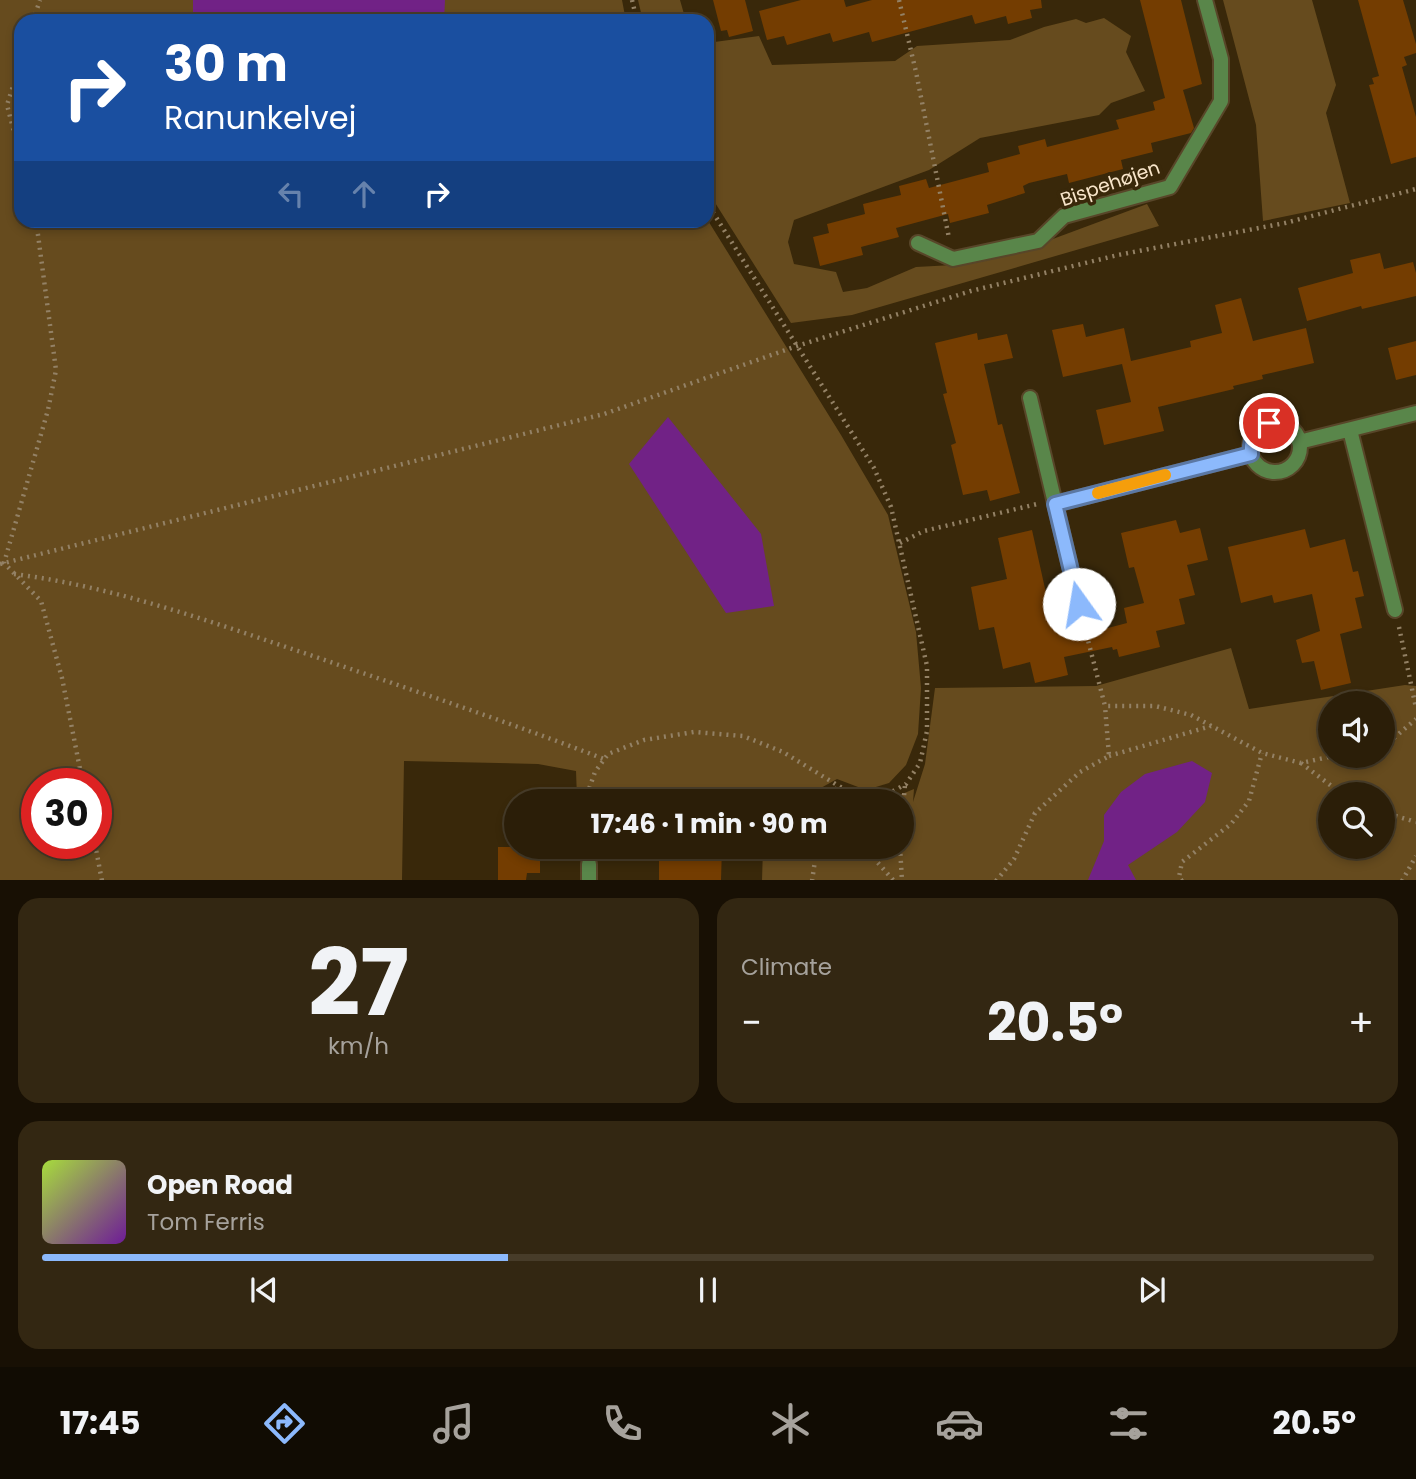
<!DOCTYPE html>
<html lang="en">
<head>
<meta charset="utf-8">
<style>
	body { margin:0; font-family:Poppins,sans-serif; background:#332712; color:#f1f3f6; height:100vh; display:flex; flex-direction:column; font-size:26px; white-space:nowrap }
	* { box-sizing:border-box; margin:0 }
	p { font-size:23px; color:#a6a29c }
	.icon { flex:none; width:38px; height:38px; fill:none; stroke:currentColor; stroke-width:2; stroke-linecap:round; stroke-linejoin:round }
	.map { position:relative; height:880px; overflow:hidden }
	.side { display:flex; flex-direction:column; gap:18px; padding:18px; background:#181004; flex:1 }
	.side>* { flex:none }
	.hud { position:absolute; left:14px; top:14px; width:700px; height:214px; border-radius:21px; box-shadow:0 4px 10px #0003,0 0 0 2px #473c29; background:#1a4fa0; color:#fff; overflow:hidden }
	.buttons { position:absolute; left:1318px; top:691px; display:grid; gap:14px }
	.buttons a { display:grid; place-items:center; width:77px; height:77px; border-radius:50%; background:#2b1e08; box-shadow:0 4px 10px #0003,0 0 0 2px #473c29; font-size:35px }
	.speed { position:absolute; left:21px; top:768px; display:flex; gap:14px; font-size:35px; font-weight:700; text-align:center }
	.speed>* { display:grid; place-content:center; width:91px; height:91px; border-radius:50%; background:#2b1e08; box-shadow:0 4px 10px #0003,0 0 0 2px #473c29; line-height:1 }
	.speed .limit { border:10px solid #d22; background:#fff; color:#111 }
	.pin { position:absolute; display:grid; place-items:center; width:60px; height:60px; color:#fff; margin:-30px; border:4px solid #fff; border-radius:50%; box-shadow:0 2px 7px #0007 }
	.me { position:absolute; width:77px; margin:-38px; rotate:347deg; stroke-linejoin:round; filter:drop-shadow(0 0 5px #0008) }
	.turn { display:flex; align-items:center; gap:24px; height:147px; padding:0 35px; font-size:32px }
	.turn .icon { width:91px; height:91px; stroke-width:2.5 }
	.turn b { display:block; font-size:49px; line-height:60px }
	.lanes { display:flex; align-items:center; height:66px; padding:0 35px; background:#0003; justify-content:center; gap:35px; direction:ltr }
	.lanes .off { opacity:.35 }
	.big { font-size:52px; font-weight:700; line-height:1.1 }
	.side .card { flex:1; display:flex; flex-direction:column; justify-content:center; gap:10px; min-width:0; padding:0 24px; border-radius:21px; background:#332712 }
	.side .dial { align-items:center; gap:0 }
	.dial b { font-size:91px; line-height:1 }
	.song { display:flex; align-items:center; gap:21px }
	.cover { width:84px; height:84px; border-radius:10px; background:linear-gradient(135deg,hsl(80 70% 55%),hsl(280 70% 35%)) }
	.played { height:7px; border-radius:4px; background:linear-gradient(90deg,#8cb9fc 35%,#473c29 35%) }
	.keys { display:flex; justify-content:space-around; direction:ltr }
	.heat { display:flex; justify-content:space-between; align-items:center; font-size:38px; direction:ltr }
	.side .tiles { flex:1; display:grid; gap:18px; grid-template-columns:1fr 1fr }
	.card:last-child { grid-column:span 2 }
	.trip { position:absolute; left:504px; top:789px; width:410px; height:70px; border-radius:35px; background:#2b1e08; box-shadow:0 4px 10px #0003,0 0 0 2px #473c29; font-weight:700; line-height:70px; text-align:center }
	.tabs { display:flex; height:112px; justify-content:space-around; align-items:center; background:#110c03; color:#a6a29c }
	.tabs .icon { width:49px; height:49px }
	.tabs .active { color:#8cb9fc }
	.tabs b { font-size:32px; color:#f1f3f6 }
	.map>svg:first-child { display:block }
</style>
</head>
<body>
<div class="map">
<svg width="1416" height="881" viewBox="0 0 1416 881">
	<rect width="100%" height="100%" fill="#39280a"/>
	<path fill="#664b1e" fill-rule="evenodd" d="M0,0h622l4,21h-605v199h686v-1l134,216 47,80 28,117 5,56 -3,46 -12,31 -17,18 -23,7 -29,-11 -18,10 30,11 15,1 -184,1 -103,-4 -1,-27 -38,-7 -134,-3 -2,119h-402zM37,784h59v60h-59z
		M638,0h42l6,21h-43z
		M1223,0h89l24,85 -10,28 24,90 -87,18 -7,-96z
		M1104,18l27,18 -5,16 19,39 -34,12 -12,12 -119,23 -51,32 -135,50 -6,22 6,22 42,8 7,20 24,-4 49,-21 37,-2 89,-22 105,-39 12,22 -307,89 -61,8 -84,-133v-147l52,-7 13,29 123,-4 22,-15 93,-6 34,-13 32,-8 10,4z
		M1231,648l18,61 156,-24 11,1v194l-654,1 1,-34h138v-45l-36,-1 25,-2 24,-10 -1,13 12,-38 10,-76 161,-2zM1330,704h52v52h-52zM1330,794h52v53h-52z"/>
	<path fill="#712286" d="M193,0h252l-1,21h-251z
		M668,417l93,117 13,72 -48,7 -97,-149z
		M1192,761l20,12 -7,29 -28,30 -49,33 8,15h-48l16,-39v-26l17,-23 24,-18z"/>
	<path fill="#743d01" d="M713,0h32l8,31 -24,6 -2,-7 -6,1z
		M801,0h43l2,7 26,-7h169l1,8 -12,2 2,8 -24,6 -2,-8 -31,8 -3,-9 -100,27 -3,-10 -36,10 -3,-9 -43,12 -3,-9 -17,4 -8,-29z
		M1140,0h41l21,84 -19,6 11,38 -3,5 -40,10 2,9 -32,8 2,9 -54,14 -2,-9 -38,9 -6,3 2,7 -38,12 2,8 -39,10 -2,-9 -52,14 3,9 -38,10 2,8 -43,11 -7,-29 16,-4 -2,-9 38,-10 -2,-10 38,-9 -2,-9 27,-7 3,9 60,-16 -2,-9 33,-9 -2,-8 27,-7 2,8 72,-18 -3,-9 39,-10 -2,-8 12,-4z
		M1358,0h45l13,44v9l-12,4 3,8 -5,2 14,50v40l-25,7 -22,-79 5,-1 -2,-6 7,-2z
		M1380,253l4,16 29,-7 3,11v23l-54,13 -1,-3 -54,15 -9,-33 55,-15 -3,-13z
		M1241,298l12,43 53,-13 8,35 -52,12 1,4 -30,7 1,3 -76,18 6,24 -60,14 -8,-35 35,-8 -9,-38 -59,13 -11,-47 31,-6 3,13 38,-9 7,33 60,-14 -1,-6 32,-8 -7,-28z
		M977,333l1,7 29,-6 6,24 -29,6 14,61 4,-1 18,69 -30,8 -3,-11 -24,5 -12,-50 5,-2 -13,-49 4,-1 -12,-50z
		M1416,341v34l-20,5 -8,-32z
		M1176,520l4,13 20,-5 8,32 -21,5 8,30 -16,4 6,25 -29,7 4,16 -41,10 -2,-8 -4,1 -1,-3 -48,10 4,18 -33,8 -5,-21 -27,7 -9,-42 -15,3 -8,-43 36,-8 -9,-41 34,-8 18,81 3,-1 4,15 21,-4 3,14 46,-12 -3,-15 20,-5 -10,-36 -5,1 -8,-35z
		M1305,529l5,19 35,-9 8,33 5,-1 6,25 -9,2 7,30 -22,6 11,49 -30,7 -7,-29 -12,2 -6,-23 24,-9 -8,-37 -38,9 -2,-8 -31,8 -13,-56z
		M498,847h42v26h-13l-1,7h-28z
		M659,847h63l-1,33h-62z"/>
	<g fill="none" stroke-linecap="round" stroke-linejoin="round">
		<g stroke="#584629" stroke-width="18">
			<path id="street" d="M918,243l35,16 85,-18 26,-25 106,-29 51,-86v-42l-16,-59
				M1030,398l49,206
				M1250 447a25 25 0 1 1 50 0a25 25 0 1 1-50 0Z
				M1350,430l45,180
				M1299,442l117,-29
				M1055,504l196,-50
				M589,864v17"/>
		</g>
		<path stroke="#938165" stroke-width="4.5" stroke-dasharray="2 5" stroke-linecap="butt" d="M632,0l5,21
			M899,0l17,72 33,166
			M33,21l7,-21
			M21,61l-14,44 14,54
			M36,220l20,150 -8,40 -44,153 37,38 21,77 21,106
			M900,543l24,-12 113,-27
			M0,564l604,-150 193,-68 174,-55 147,-36 167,-32 131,-34
			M14,574c102,13 197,48 293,80 99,34 199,67 297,105
			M1083,621l22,85h50l36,9 71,38 39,10 32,-7
			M1399,627l17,81
			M1382,745l5,-1 29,-25
			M1109,756l102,-30
			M1301,763l41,31
			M839,787l4,15
			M589,802v-13l6,-17 13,-18 36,-14 50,-8 49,4 40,16 64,39 20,5 21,-2 18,-10 14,-21 7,-32v-65l-36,-159 -17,-39 -167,-265
			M831,802l7,-16
			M1382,812l34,10
			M901,830l4,-45
			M95,844l7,37
			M864,847l30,34
			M900,847l2,34
			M812,881l5,-34
			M996,881l18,-22 21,-46 45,-41 29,-16 -4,-50
			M1182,881l-3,-4 3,-15 49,-38 18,-23 13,-48
			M1402,881l14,-25"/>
		<use href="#street" stroke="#59864a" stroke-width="14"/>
	</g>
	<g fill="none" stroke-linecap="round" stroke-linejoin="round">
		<g stroke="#5b78a4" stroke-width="18">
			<path id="route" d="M1079,604l-24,-100 196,-50c-1,-15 3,-24 18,-31"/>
		</g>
		<use href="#route" stroke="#8cb9fc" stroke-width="12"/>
		<path stroke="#f59e0b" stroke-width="12" d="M1098,493l67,-18"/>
	</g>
	<g text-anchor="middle" stroke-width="7" stroke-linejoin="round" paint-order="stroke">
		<g font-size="19" fill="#f8e5ca" stroke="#39280a">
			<text transform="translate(1110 183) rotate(-19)" y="7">Bispehøjen</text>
		</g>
	</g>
</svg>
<div class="buttons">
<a><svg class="icon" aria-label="sound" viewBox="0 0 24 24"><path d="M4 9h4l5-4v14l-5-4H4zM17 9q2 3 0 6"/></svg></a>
<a><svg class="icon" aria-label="search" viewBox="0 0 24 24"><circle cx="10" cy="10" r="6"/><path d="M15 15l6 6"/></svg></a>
</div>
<div class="speed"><div class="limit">30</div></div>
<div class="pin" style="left:1269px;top:423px;background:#d93025"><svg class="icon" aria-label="arrive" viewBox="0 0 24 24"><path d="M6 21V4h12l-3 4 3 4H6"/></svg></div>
<svg class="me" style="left:1079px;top:604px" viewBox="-20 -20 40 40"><circle r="19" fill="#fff"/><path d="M0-13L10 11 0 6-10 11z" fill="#8cb9fc"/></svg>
<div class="trip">17:46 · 1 min · 90 m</div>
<div class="hud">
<div class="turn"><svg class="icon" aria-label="right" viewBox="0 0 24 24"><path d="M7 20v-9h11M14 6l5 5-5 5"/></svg><div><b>30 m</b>Ranunkelvej</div></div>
<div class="lanes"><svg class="icon off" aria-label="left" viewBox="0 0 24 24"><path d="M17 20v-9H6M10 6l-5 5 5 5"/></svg><svg class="icon off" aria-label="ahead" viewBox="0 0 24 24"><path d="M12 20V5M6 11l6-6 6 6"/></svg><svg class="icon" aria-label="right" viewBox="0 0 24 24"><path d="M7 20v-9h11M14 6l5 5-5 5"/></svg></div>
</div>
</div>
<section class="side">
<div class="tiles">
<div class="card dial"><b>27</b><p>km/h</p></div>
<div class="card"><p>Climate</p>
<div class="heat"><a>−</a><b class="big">20.5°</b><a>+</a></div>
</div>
<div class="card">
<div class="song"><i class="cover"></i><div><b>Open Road</b><p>Tom Ferris</p></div></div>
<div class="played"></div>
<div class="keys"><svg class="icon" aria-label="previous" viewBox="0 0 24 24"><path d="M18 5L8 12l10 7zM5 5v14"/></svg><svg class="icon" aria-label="pause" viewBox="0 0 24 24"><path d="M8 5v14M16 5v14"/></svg><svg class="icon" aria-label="next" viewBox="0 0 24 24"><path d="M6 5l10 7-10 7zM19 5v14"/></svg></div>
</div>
</div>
</section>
<nav class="tabs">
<b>17:45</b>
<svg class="icon active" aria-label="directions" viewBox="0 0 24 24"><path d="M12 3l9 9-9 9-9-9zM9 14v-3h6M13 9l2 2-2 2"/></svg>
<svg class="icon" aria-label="music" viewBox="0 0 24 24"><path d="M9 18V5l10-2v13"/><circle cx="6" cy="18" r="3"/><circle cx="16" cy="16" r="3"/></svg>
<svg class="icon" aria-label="phone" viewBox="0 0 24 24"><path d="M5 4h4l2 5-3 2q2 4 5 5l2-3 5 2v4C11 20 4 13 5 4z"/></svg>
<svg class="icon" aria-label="climate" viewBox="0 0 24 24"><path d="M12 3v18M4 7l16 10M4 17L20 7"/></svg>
<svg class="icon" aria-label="car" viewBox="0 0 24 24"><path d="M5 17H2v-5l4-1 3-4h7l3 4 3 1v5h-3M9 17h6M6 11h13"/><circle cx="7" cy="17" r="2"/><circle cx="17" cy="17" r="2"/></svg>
<svg class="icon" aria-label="filters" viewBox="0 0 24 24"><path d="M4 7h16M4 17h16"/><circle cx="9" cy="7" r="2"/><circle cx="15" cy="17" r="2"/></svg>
<b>20.5°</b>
</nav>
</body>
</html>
